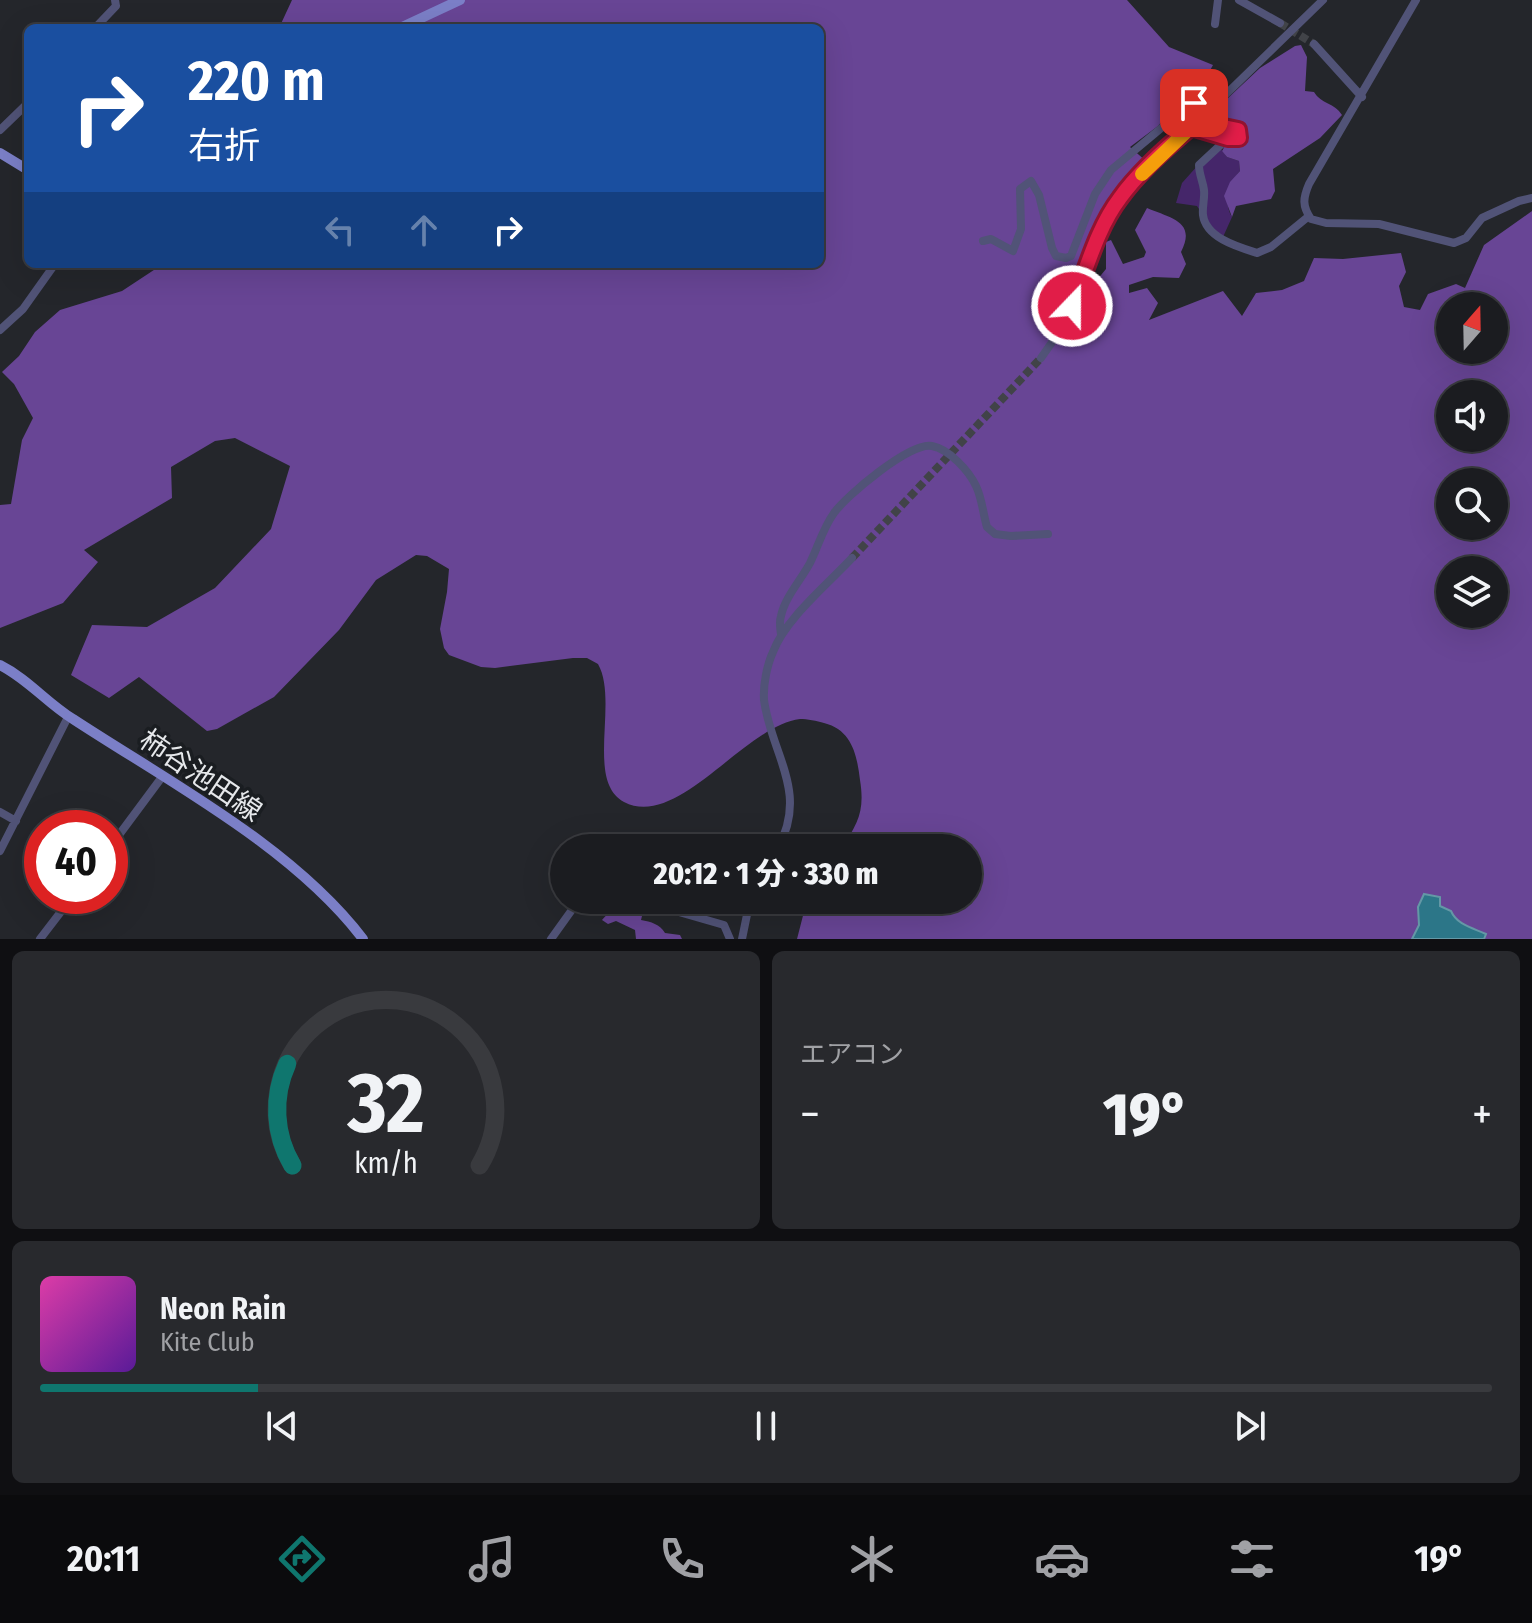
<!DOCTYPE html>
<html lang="ja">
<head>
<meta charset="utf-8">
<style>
	body { margin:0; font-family:"Fira Sans Condensed","Noto Sans JP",sans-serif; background:#28292d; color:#f1f3f6; height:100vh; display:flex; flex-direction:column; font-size:30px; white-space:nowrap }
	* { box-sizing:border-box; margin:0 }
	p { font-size:26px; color:#a0a1a5 }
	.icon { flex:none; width:44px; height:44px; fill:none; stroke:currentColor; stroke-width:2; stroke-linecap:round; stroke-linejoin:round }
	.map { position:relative; height:939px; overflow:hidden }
	.side { display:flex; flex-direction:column; gap:12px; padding:12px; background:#0f0f12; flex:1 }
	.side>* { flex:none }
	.top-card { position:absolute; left:24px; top:24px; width:800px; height:244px; border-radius:12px; box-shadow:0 8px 32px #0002,0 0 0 2px #393a3e; background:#1a4fa0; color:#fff; overflow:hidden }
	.needle { width:52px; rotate:20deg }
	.tools { position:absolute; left:1436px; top:292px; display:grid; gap:16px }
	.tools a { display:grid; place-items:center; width:72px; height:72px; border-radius:50%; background:#1b1c20; box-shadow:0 8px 32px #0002,0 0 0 2px #393a3e; font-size:40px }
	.speed { position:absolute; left:24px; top:810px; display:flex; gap:16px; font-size:40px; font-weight:700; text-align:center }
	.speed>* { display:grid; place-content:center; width:104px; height:104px; border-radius:50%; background:#1b1c20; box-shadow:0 8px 32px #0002,0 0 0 2px #393a3e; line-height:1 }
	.speed .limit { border:12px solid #d22; background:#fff; color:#111 }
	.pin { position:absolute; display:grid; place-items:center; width:68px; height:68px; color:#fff; margin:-34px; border-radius:16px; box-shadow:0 4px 12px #0006 }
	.me { position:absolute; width:88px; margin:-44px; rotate:22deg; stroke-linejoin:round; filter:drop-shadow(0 0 6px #0008) }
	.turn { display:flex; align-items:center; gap:28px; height:168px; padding:0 32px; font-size:36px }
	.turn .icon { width:104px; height:104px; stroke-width:2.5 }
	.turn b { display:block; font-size:56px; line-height:68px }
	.lanes { display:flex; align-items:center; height:76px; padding:0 32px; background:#0003; justify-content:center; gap:40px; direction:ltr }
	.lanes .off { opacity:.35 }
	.big { font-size:60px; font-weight:800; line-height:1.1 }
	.side .card { flex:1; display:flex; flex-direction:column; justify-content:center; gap:12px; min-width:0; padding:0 28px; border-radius:12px; background:#28292d }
	.side .dial { align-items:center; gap:0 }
	.dial svg { height:208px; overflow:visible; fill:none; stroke:#393a3e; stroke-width:7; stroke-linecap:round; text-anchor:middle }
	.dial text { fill:#f1f3f6; stroke:none }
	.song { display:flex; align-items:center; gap:24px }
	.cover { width:96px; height:96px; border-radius:12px; background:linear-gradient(135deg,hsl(320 70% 55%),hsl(270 70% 35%)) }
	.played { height:8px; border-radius:4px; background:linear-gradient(90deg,#0f766e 15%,#393a3e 15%) }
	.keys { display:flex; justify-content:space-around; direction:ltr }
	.heat { display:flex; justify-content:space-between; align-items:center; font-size:44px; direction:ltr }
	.side .tiles { flex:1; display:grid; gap:12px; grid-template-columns:1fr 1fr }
	.card:last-child { grid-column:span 2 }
	.trip { position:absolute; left:550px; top:834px; width:432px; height:80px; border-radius:40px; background:#1b1c20; box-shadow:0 8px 32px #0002,0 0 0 2px #393a3e; font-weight:800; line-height:80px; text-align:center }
	.tabs { display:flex; height:128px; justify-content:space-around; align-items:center; background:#0b0b0d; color:#a0a1a5 }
	.tabs .icon { width:56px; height:56px }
	.tabs .on { color:#0f766e }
	.tabs b { font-size:36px; color:#f1f3f6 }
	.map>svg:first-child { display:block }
</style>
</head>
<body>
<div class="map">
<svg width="1532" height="939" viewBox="0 0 1532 939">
	<rect width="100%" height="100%" fill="#24262b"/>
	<path fill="#45266a" d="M1217,144l10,13 12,4 1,10c-11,12 -17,31 -8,46l-9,20 -13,-11 -13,-20 -21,-3 6,-20z"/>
	<path fill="#684595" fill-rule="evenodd" d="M292,0h835l42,47 44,18 -17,31 -21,10 -17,20 -28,21 17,15 -35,35 -26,60 6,29 14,-17v-27l5,-2 12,24 21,-7 2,-5 -11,-22 12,-22c23,10 50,13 34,44l5,12 -7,14 -26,-1 -24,8v8l18,-5 11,15 -9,17 74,-29 19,25 14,-23 26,-3 22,-9 10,-23 29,1 58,-6 5,19 -7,14 5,21 16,3 8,-16 28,-10 9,4 19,-43 48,-34v728h-48l2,-5c-13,-6 -29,-10 -35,-23l-11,-5 -22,1 1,18 -7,14h-615l10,-39h161v-52h-126c16,-25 23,-37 18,-68 -3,-25 -8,-50 -36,-57 -7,-2 -17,-4 -24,-4 -56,7 -122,111 -176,83 -39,-21 -5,-101 -26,-138l-11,-6h-14l-78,10 -14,-1 -32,-12 -5,-7 -4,-19 7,-37 2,-23 -22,-13 -11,-1 -40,25 -37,50 -65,67 -57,32 -10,2 -68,-54 -30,21 -38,-23 21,-50 55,2 68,-39 56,-59 19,-63 -55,-28 -20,3 -44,26 1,31 -88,52 14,12 -35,41 -63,25v-123l11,-1 11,-64 11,-22 -19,-34 -12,-12 17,-16 16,-24 25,-22 62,-19 41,-27h657v-236h-541zM1450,306h44v44h-44zM1450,394h44v44h-44zM1450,482h44v44h-44zM1450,570h44v44h-44z
		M1301,45l6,12 -2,34 9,1c7,12 21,11 28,23l-22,23 -47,31 2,22 -4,8 -35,7 -4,11 -8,-21 6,-14 10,-11 -1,-10 -12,-4 -5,-6 4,-7 16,-5 2,-11 -22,-5 -11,-9 49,-46 35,-22z
		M624,900h26l5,5 -12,7 -2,8c10,2 19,4 24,13l15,2 2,4h-46l-1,-9 -19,-9 -8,3 -6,-4c7,-9 16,-11 22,-20z"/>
	<path fill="#2c7688" stroke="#6498a6" stroke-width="2" d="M1424,894l16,3v9l11,5c6,14 22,17 35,23l-2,5h-72l7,-14 -1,-18z"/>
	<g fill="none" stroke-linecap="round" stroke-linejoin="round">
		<path stroke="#414348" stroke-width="8" stroke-dasharray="8 4" stroke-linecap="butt" d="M1280,23l34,21
			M852,558l189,-200"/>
		<path stroke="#515377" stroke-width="8" d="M1239,0l41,23
			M1416,0l-107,184c-6,14 -7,22 2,35l15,4 53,1 75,19 12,-5 16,-20 37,-17 13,-3
			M1215,24l3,-24
			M95,28l21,-22 -1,-6
			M1314,44l48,53
			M1191,127l37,11h11l-1,-8 -19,-4 -6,-5
			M0,130l28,-27
			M1228,138l-29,27c0,10 4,16 5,25 1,8 -2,17 -1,25 3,23 35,32 54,38l14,-6 38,-31
			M983,241l8,-2 22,12 8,-22 -1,-40 11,-8 8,14 13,53 4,8 10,2 5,-2 24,-62 16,-24 78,-65 5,-2 5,5
			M0,330l23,-21 32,-45
			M1041,358l21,-30 45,-110 13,-21 203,-197
			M781,634c-1,-6 -2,-12 0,-18 4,-19 20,-36 29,-53 8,-16 13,-35 24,-50 12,-17 77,-72 98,-67 17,3 37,25 44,40 6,12 7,28 11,41l8,7 16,2 37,-2
			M0,812l16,9
			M110,847l52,-70
			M778,848c31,-57 -7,-94 -14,-148 -1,-15 3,-35 9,-48 12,-33 55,-68 79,-94
			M0,851l68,-134
			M653,900l5,6 66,19 6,14
			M40,939l33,-43
			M551,939l28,-39
			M742,939l8,-39"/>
		<path stroke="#7b7fc7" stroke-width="10" d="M400,28l60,-28
			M0,153l28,17
			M0,665c28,14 47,38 73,54 96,63 220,128 290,220"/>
		<path stroke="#515377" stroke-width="8" d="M1199,108l14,13"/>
	</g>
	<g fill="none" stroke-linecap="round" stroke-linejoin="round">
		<g stroke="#92132f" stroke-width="20">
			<path id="route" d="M1072,306c14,-35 25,-78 48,-108 17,-24 48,-52 71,-71l37,11h11l-1,-8 -19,-4 -25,-23"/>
		</g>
		<use href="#route" stroke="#e11d48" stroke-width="14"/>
		<path stroke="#f59e0b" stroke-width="14" d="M1142,174l48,-46"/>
	</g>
	<g text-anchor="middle" stroke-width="7" stroke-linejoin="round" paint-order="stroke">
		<g font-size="28" fill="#e6e8eb" stroke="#1a1d21">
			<text transform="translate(201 775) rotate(34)" y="10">柿谷池田線</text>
		</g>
	</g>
</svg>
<div class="tools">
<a><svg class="needle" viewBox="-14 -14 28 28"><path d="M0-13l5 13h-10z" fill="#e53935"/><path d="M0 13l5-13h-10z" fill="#a0a1a5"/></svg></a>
<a><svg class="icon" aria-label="sound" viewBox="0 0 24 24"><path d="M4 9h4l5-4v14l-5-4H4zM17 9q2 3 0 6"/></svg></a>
<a><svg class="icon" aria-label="search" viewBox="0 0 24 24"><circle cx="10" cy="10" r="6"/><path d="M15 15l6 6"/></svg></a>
<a><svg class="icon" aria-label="layers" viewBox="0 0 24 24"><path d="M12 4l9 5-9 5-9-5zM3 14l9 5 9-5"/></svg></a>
</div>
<div class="speed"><div class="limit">40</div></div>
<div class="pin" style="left:1194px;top:103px;background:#d93025"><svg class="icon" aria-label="arrive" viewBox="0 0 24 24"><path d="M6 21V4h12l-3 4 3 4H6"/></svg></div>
<svg class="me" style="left:1072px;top:306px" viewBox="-20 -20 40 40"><circle r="17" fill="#e11d48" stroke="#fff" stroke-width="3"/><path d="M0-11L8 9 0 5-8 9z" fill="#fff"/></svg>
<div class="trip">20:12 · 1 分 · 330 m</div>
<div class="top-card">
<div class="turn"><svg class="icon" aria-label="right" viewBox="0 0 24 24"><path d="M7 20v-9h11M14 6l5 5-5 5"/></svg><div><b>220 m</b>右折</div></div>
<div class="lanes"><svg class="icon off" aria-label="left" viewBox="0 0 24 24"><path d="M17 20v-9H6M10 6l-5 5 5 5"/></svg><svg class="icon off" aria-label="ahead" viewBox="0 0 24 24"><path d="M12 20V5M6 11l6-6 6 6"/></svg><svg class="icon" aria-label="right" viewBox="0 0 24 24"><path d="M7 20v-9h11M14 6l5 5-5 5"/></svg></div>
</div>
</div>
<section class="side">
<div class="tiles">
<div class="card dial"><svg viewBox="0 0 100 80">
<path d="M14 69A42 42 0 1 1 86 69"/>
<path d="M14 69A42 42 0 0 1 12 30" stroke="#0f766e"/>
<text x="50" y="56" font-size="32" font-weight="700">32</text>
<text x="50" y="72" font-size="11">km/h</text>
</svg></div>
<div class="card"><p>エアコン</p>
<div class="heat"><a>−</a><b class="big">19°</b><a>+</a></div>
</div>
<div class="card">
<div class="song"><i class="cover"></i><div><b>Neon Rain</b><p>Kite Club</p></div></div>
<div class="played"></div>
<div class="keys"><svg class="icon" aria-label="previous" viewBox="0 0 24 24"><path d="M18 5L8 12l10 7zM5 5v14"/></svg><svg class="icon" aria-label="pause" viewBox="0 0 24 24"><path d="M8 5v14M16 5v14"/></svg><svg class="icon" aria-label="next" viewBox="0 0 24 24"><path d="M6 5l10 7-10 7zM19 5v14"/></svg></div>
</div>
</div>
</section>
<nav class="tabs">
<b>20:11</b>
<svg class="icon on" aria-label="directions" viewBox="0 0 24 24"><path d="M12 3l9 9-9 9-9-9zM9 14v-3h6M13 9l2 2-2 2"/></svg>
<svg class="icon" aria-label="music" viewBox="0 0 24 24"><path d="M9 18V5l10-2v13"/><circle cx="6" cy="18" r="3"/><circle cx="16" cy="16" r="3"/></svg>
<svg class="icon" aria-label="phone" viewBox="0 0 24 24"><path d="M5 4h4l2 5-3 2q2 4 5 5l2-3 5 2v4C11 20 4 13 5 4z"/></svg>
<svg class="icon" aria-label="climate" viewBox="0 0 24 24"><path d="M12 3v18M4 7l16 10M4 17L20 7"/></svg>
<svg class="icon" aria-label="car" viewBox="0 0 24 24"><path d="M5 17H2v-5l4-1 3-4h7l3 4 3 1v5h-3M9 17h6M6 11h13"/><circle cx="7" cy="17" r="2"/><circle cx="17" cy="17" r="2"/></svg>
<svg class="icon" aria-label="filters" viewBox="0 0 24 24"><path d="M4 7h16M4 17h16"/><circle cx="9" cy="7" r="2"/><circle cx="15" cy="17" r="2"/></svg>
<b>19°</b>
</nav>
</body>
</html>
